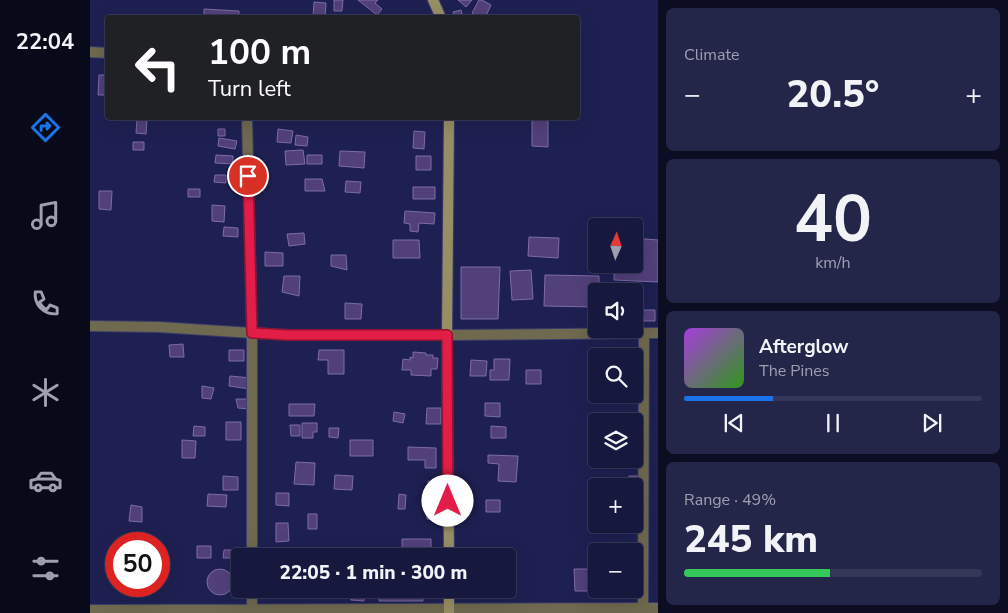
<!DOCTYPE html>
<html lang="en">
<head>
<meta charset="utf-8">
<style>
	body { margin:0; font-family:"Nunito Sans",sans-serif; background:#232549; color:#f1f3f6; height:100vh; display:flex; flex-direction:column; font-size:19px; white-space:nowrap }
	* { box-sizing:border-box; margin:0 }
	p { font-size:16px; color:#9ea0b0 }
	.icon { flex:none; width:28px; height:28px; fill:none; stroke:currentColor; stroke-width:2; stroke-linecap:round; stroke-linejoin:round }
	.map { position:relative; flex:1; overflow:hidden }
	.details { display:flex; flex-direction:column; gap:8px; padding:8px; background:#0c0d22; width:350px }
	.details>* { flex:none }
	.banner { position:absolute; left:15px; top:15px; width:475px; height:105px; border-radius:5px; box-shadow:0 5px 20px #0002,0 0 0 1px #353758; background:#202124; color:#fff; overflow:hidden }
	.needle { width:32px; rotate:3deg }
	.buttons { position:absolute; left:498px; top:218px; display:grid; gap:10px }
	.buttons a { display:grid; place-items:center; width:55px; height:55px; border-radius:5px; background:#16183e; box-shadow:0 5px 20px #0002,0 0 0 1px #353758; font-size:25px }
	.speed { position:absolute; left:15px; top:532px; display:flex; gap:10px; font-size:25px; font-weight:700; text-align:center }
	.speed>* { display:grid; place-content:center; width:65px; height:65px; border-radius:50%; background:#16183e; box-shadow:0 5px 20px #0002,0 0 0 1px #353758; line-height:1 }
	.speed .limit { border:8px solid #d22; background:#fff; color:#111 }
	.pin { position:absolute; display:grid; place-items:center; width:42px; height:42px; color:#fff; margin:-21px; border:2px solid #fff; border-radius:50%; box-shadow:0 1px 5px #0007 }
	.me { position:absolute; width:55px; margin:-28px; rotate:0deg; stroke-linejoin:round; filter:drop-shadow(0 0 4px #0008) }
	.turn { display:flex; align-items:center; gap:18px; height:105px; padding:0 20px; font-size:22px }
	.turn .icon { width:65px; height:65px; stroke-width:2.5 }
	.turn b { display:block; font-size:35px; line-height:42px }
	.big { font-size:38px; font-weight:800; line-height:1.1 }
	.details .widget { flex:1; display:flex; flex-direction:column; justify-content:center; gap:8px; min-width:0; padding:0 18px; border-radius:8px; background:#232549 }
	.details .dial { align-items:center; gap:0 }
	.dial b { font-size:65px; line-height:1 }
	.song { display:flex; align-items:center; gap:15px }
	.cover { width:60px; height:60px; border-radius:8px; background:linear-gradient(135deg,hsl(280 70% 55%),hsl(110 70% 35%)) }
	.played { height:5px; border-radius:2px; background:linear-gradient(90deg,#1a73e8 30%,#353758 30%) }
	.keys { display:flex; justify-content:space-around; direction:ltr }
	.heat { display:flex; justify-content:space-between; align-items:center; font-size:28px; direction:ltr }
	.charge { height:8px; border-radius:4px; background:linear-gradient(90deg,#34c759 49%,#353758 0) }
	.trip { position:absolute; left:141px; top:548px; width:285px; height:50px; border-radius:5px; background:#16183e; box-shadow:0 5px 20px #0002,0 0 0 1px #353758; font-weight:800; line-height:50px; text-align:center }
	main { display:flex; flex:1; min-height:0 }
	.dock { display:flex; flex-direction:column; width:90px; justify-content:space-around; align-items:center; background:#090a19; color:#9ea0b0 }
	.dock .icon { width:35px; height:35px }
	.dock .current { color:#1a73e8 }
	.dock b { font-size:22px; color:#f1f3f6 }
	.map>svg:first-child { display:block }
</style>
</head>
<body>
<main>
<nav class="dock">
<b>22:04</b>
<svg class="icon current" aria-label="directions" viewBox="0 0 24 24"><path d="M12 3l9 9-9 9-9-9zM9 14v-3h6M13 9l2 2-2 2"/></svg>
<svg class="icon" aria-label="music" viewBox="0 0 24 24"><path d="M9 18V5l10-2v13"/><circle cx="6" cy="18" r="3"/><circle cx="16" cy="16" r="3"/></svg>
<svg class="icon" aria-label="phone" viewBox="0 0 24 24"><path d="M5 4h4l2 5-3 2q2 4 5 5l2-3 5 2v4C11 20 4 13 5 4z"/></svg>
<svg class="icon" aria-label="climate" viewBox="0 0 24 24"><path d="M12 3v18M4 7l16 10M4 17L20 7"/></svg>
<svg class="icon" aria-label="car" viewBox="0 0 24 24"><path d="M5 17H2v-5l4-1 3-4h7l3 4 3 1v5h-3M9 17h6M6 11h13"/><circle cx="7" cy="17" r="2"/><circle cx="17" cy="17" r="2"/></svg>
<svg class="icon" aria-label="filters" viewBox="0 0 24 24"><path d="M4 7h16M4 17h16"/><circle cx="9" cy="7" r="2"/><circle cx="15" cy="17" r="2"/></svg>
</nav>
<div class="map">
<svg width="568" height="613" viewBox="0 0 568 613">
	<rect width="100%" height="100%" fill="#1e2052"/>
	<path fill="#52407b" stroke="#7d6da6" d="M244,0h9l-1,11h-8z
		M268,0h20l-3,3 7,6 -5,6z
		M368,0h14l-6,7z
		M389,0h3l9,5 -6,13h-5l-8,-5z
		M224,2l12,1 -1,15h-12z
		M114,9l35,2v7h-35z
		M371,10l2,8h-8l-2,-6z
		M252,15h10v3h-10z
		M9,75h9v20h-10z
		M442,118h16v29l-16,-1z
		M47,119l10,1 -1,14 -10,-1z
		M128,129h7v7h-7z
		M188,129l15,2 -2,12 -14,-1z
		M324,131l11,1 -1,17 -11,-1z
		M206,135l12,2 -1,9 -12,-1z
		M129,138l18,3 -2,8 -17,-3z
		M43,142h11v8h-11z
		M213,150l2,14 -19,1 -1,-14z
		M250,151l25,1 -1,16 -25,-2z
		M126,155l17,1v8l-18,-1z
		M217,155h15v9h-15z
		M326,156h15v14h-15z
		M125,175h11v8l-12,-1z
		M215,179h17l3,12h-20z
		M143,180l7,1 -1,10 -7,-1z
		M256,181l15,1 -1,11 -15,-1z
		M323,187h22v12h-22z
		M98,189h12v8h-12z
		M9,191h13l-1,19 -12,-1z
		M122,205l13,1 -1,16 -12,-1z
		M315,211l30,2 -1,11 -15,-1 -1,9 -8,-1v-7l-6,-1z
		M134,227l14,1v9l-15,-1z
		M214,233l1,11 -16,2 -2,-12z
		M439,237l30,1 -1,20 -30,-2z
		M544,238l24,2v42l-44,-2v-16h20z
		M303,240h26l1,18h-27z
		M175,252l18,1v13h-18z
		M241,255h15l1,15 -16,-4z
		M371,267h39l-2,52h-37z
		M441,270l2,29 -21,1 -2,-29z
		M455,275l54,1v15h-3v16l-52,-1z
		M194,276h16l-1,20 -17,-4z
		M255,303l17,1 -1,15h-16z
		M553,310h12v11h-11z
		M93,344l1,13h-14l-1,-12z
		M139,350h15v11h-15z
		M229,350h25v24h-16v-14h-10z
		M323,352l13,1v2h7v3h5l-1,11h-6v7l-20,-1v-5h-9l1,-11 7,1v-3l3,1z
		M404,359h16l-1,21h-19v-10h4z
		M381,360l16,1 -1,15h-16z
		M436,370h15v14h-15z
		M140,376l21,2 -1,11 -21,-3z
		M112,386l12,2 -3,11 -9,-1z
		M146,399h14v10l-12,-1z
		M395,403h15v14l-15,-1z
		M199,404h26l-1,12h-25z
		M337,408h14v16h-15z
		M304,412l11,2 -2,9 -10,-2z
		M136,422h15v18h-15z
		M212,423h15v9h-4v6h-11z
		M200,425h10v11h-9z
		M104,426l11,1v9h-12z
		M401,426l15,1v11h-15z
		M239,428h10l-1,10 -9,-1z
		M92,440l14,1 -1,17h-13z
		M260,440h23v16h-23z
		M318,447l28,1v20h-11v-8h-17z
		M398,455l30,1 -2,26 -18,-1 1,-17 -11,-1z
		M206,462l19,1 -1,22 -20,-1z
		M245,475l18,1 -1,14 -18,-1z
		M133,476l15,1v13h-15z
		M539,476h13v14h-8v-4h-11v-6h6z
		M338,481l14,1v10l-14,-1z
		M186,493h13v13l-13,-1z
		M118,494l19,1 -1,12 -19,-1z
		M309,494l7,1 -1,14h-7z
		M396,500h14v12h-14z
		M41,505l11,2v15l-13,-1z
		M336,509h13l1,10h-13z
		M218,514h9v15h-9z
		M186,523h12l1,18 -13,1z
		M312,539h29v16l-29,-1z
		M107,546h14v12h-14z
		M134,550h13l-1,8h-13z
		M291,550v6h-17v-3z
		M527,551h21l5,21h-8l-1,22 -16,-1v-4h16v-38z
		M117 582a13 13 0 1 1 26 0a13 13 0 1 1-26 0Z
		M484,569h19l1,22h-19z
		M418,573h5v8h-5z
		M176,589h19v6h-19z
		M243,589h8v5l-8,-1z
		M254,589h19v3h5l1,5h-5v4l-13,-1v-6l-7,-1z
		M289,589h44v12h-44z
		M402,589h12v5h-12z"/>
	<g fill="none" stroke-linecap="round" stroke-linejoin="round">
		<g stroke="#3a3c6c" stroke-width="12">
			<path id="minor" d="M0,52l18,1
				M157,118l5,215v223
				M0,326l69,1 93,6 36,2h159
				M0,610l568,-2
				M162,613v-24
				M553,613l1,-280"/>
		</g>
		<g stroke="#3a3c6c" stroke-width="12">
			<path id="tertiary" d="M357,335l211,-2"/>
		</g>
		<g stroke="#3a3c6c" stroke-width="12">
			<path id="secondary" d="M343,0l8,18
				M359,556l-2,-221 2,-217
				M359,589v24"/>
		</g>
		<use href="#minor" stroke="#6f694f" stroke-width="10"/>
		<use href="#tertiary" stroke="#6f694f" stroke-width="10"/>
		<use href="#secondary" stroke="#988e64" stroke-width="10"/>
	</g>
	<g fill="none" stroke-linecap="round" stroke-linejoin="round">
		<g stroke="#92132f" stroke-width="12">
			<path id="route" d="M158,176l4,157 36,2h159l1,166"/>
		</g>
		<use href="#route" stroke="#e11d48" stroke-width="9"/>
	</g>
</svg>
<div class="buttons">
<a><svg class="needle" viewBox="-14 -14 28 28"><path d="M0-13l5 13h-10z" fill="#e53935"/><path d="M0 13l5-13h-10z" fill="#9ea0b0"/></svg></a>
<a><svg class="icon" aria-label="sound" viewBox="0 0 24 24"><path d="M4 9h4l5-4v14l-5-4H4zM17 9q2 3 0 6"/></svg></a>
<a><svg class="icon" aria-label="search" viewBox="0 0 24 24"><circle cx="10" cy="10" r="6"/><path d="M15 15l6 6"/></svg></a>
<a><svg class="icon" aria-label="layers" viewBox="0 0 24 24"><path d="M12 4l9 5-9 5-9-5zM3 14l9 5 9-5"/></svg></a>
<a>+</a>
<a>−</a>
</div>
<div class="speed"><div class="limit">50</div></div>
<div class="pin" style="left:158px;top:176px;background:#d93025"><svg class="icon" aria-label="arrive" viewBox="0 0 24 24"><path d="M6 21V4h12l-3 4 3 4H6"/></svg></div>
<svg class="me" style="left:358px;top:501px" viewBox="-20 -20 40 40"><circle r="19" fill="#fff"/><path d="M0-13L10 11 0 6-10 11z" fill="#e11d48"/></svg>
<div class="trip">22:05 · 1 min · 300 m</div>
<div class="banner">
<div class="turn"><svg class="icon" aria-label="left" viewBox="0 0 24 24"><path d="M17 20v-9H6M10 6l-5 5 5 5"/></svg><div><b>100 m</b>Turn left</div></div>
</div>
</div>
<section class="details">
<div class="widget"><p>Climate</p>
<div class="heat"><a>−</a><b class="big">20.5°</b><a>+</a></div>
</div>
<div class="widget dial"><b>40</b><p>km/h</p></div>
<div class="widget">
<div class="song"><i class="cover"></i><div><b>Afterglow</b><p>The Pines</p></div></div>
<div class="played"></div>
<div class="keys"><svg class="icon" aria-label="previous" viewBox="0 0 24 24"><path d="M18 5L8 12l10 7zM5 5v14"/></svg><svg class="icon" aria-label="pause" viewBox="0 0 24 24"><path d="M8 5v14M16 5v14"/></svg><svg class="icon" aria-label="next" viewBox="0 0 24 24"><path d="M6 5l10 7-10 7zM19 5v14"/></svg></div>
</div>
<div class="widget"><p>Range · 49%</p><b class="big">245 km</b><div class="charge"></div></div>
</section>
</main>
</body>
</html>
